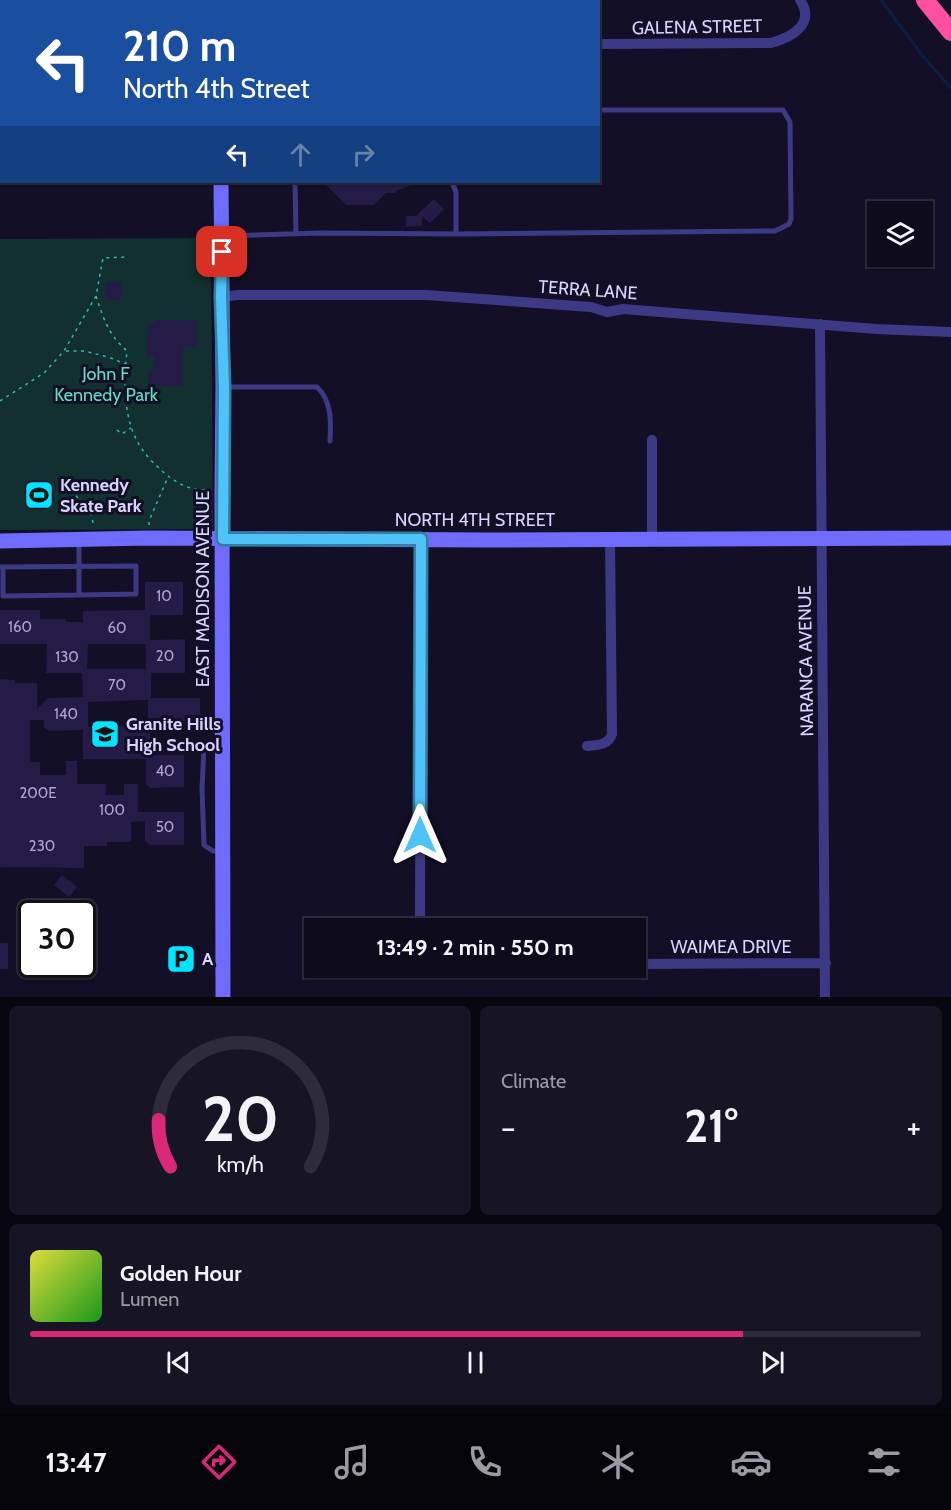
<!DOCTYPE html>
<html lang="en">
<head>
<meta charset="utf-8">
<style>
	body { margin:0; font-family:Cabin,sans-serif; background:#171425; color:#f1f3f6; height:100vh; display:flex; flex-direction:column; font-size:22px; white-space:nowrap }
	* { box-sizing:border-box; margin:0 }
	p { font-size:20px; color:#9b9ba3 }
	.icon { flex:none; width:33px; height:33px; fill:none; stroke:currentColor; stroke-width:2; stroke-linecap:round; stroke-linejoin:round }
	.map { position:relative; height:997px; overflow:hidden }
	.side { display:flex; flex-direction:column; gap:9px; padding:9px; background:#08060f; flex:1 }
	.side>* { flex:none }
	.hud { position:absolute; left:0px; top:0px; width:600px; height:183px; box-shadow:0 2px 4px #0004,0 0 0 2px #2e2b3b; background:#1a4fa0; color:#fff; overflow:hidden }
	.tools { position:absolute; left:867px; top:201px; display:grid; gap:12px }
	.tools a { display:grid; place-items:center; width:66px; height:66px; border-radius:0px; background:#0e0b1c; box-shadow:0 2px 4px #0004,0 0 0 2px #2e2b3b; font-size:30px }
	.speed { position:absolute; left:18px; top:900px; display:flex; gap:12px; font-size:30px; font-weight:700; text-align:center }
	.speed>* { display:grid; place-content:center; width:78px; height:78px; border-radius:50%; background:#0e0b1c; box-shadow:0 2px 4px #0004,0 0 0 2px #2e2b3b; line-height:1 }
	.speed .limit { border:3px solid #111; border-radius:9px; background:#fff; color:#111 }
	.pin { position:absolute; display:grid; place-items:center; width:51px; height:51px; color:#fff; margin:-26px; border-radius:12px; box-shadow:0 3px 9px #0006 }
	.me { position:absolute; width:66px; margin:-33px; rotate:0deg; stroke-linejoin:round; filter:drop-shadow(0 0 4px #0008) }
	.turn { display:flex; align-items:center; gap:21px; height:126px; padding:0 24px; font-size:27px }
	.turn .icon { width:78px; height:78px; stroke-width:2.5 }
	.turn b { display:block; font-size:42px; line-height:51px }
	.lanes { display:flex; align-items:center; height:57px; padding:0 24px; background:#0003; justify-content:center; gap:30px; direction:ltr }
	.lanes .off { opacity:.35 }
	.big { font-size:45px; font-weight:700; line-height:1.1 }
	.side .widget { flex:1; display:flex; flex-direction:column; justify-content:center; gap:9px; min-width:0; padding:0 21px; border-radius:9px; background:#171425 }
	.side .dial { align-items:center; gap:0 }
	.dial svg { height:156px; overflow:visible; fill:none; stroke:#2e2b3b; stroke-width:7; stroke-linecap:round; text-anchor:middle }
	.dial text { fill:#f1f3f6; stroke:none }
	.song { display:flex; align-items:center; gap:18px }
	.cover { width:72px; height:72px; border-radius:9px; background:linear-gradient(135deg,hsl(60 70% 55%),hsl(120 70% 35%)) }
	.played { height:6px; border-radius:3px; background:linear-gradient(90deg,#db2777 80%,#2e2b3b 80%) }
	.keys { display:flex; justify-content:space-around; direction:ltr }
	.heat { display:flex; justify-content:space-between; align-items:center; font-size:33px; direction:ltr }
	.side .tiles { flex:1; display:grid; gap:9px; grid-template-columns:1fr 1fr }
	.widget:last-child { grid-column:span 2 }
	.trip { position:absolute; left:304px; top:918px; width:342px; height:60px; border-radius:0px; background:#0e0b1c; box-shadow:0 2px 4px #0004,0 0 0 2px #2e2b3b; font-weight:700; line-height:60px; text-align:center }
	.dock { display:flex; height:96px; justify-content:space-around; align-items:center; background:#06040b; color:#9b9ba3 }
	.dock .icon { width:42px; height:42px }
	.dock .on { color:#db2777 }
	.dock b { font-size:27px; color:#f1f3f6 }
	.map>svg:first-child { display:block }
</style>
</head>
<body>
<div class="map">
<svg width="951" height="997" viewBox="0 0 951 997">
	<rect width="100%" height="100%" fill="#130f26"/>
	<path fill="#12302f" d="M211,238l2,291 -213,1v-291z"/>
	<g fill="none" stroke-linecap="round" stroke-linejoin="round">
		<path stroke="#0a1f44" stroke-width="3" d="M881,0l41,55 29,33"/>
	</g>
	<path fill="#241b47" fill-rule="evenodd" d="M323,182h95l-22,9v2h-10l-12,12h-28z
		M434,199l10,10 -14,14 -8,-7v10l-16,1v-11h10z
		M106,282h15v18l-15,-1z
		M155,320h42v27h-14v39h-35v-16h6v-14h-7l1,-33h7z
		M145,582h38v33h-33v25l35,-1v34h-34v25h49v32h-50l1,25h33v32l-34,1 -4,-4v-25h-63v-29l-34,1 -5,-4v-7h-14v42h10v13h26v-14h11v23h29v11h18v-11h14v28h46v33h-34l-5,-4v-20l-14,1v20h-24v4h-23v22l-84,-1v-188l15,1v3h22v26l11,-11 35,-1 -1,-24h-36l1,-29h-47v-34h40v9h26v3h17v-11l62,-1zM88,644h58v25h-59zM148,700v26l-60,1v-25z
		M62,875l15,12 -8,10 -15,-12z
		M43,902l19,4 -2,8h-19z
		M0,943h8v26h-8z"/>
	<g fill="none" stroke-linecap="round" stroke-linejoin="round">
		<path stroke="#2fb8b0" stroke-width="1.5" stroke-dasharray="3 4.5" stroke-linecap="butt" d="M96,296c8,24 12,38 31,55 -4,36 -4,79 22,107 4,5 9,9 13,13 14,12 28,20 46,19
			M66,351h19l26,7 14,6
			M0,401l44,-28 20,-22 32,-55 7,-38 22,-1
			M117,430l5,4 9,-6
			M70,491c12,10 23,18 23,35
			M149,525v-4l19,-44"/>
		<path stroke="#3d3a85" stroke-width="5" d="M295,182l1,52
			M452,182l4,10v42
			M224,236l96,-3 139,1 316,-3 14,-7 2,-5 -1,-97 -7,-12h-185
			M225,387h92c15,14 14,35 13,54
			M0,567l136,-1v28l-57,1v-54
			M3,567v29l76,-1
			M221,851h-8l-9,-6 -2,-56 2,-42 8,-5h9"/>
		<path stroke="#3d3a85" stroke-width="10" d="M440,2v-2
			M598,44l173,-1c21,-6 45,-19 29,-43
			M221,297l17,-2h188l165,12 16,5 16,-3 253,20 75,3
			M820,324l5,673
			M652,540v-100
			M587,746c10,-1 22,-1 25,-12l-2,-195
			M420,928l1,-389
			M636,964l190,-1"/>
		<path stroke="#6f6bff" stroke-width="15" d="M221,0v2
			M221,182l2,205 -1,102 1,508
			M0,541l149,-3 336,2 466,-2"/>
		<path stroke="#ff4fa3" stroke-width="18" d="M925,0l26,32"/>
	</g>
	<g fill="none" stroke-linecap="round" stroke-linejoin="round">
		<g stroke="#337fa1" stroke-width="15">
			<path id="route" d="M222,252l-1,45 3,90 -1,152h198l-1,296"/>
		</g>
		<use href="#route" stroke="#4fc3f7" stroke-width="10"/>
	</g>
	<defs>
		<g id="stadium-square" transform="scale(1.5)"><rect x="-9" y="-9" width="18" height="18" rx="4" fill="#00e5ff" stroke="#130f26"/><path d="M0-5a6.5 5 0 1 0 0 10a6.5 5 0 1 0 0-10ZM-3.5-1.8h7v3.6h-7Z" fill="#111"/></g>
		<g id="school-square" transform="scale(1.5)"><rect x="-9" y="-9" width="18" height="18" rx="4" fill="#00e5ff" stroke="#130f26"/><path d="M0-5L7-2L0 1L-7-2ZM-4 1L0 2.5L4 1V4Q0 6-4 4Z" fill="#111"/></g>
		<g id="parking-square" transform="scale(1.5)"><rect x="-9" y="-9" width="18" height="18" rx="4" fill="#00e5ff" stroke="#130f26"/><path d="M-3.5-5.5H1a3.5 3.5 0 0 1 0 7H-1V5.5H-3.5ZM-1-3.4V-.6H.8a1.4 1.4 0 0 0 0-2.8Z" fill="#111"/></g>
	</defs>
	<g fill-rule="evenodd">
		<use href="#stadium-square" x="39" y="495"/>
		<use href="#school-square" x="105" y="734"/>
		<use href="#parking-square" x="181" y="959"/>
	</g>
	<g text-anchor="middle" stroke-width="6" stroke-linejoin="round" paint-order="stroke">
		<g font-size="15" fill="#aca6d1">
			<text x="164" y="601">10</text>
			<text x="20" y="632">160</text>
			<text x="117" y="633">60</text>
			<text x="165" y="661">20</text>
			<text x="67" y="662">130</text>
			<text x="117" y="690">70</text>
			<text x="66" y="719">140</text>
			<text x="165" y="776">40</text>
			<text x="38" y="798">200E</text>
			<text x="112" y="815">100</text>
			<text x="165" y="832">50</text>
			<text x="42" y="851">230</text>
		</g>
		<g font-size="18" fill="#d9d4ff" stroke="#130f26">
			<text transform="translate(697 27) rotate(-1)" y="6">GALENA STREET</text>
			<text transform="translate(588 290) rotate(4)" y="6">TERRA LANE</text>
			<text x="475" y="526">NORTH 4TH STREET</text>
			<text transform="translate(203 589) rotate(-90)" y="6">EAST MADISON AVENUE</text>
			<text transform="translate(806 661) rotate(-91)" y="6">NARANCA AVENUE</text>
			<text x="731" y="953">WAIMEA DRIVE</text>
		</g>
		<g font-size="18" fill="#5fe0c0" stroke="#130f26">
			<text x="106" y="380">John F<tspan x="106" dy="21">Kennedy Park</tspan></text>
		</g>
		<g font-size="18" font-weight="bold" fill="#d9d4ff" stroke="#130f26" text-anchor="start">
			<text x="60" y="491">Kennedy<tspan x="60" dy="21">Skate Park</tspan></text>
			<text x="126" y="730">Granite Hills<tspan x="126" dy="21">High School</tspan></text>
			<text x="202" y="965">A</text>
		</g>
	</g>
</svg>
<div class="tools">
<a><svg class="icon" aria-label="layers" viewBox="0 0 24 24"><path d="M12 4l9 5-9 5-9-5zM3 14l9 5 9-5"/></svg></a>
</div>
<div class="speed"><div class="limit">30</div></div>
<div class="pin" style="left:222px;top:252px;background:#d93025"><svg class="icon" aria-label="arrive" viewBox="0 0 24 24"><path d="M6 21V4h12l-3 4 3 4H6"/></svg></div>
<svg class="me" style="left:420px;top:835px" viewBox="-20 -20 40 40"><path d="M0-17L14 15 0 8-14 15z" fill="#4fc3f7" stroke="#fff" stroke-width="4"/></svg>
<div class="trip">13:49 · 2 min · 550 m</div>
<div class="hud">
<div class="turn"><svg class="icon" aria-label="left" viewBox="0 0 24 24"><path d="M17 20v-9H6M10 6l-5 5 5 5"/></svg><div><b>210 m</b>North 4th Street</div></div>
<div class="lanes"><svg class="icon" aria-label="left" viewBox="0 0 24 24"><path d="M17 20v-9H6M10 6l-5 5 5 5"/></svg><svg class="icon off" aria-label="ahead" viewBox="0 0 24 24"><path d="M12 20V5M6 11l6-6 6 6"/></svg><svg class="icon off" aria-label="right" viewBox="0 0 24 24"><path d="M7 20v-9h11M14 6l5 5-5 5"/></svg></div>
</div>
</div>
<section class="side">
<div class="tiles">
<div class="widget dial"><svg viewBox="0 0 100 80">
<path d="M14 69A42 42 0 1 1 86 69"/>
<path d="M14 69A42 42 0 0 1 8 45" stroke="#db2777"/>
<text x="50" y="56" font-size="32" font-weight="700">20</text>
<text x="50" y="72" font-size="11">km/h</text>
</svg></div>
<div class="widget"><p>Climate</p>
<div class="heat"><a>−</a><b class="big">21°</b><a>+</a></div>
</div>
<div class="widget">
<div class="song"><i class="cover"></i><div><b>Golden Hour</b><p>Lumen</p></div></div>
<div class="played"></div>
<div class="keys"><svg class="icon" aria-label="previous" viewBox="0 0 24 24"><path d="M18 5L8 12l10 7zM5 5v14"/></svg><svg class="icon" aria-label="pause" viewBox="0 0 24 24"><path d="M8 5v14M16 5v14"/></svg><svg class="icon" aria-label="next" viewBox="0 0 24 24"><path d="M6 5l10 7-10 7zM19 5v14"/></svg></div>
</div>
</div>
</section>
<nav class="dock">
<b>13:47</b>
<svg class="icon on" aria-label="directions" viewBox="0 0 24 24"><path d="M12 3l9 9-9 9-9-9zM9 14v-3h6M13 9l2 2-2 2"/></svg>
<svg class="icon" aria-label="music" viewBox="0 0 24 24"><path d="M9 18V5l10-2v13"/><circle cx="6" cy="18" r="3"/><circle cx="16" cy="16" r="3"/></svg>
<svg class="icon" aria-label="phone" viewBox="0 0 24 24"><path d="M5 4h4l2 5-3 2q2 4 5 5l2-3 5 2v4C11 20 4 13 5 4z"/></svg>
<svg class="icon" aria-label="climate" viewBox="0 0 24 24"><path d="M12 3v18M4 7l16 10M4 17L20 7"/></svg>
<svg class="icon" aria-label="car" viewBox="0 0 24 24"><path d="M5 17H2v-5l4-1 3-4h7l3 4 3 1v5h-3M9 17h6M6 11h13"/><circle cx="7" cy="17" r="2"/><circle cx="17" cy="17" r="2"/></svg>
<svg class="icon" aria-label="filters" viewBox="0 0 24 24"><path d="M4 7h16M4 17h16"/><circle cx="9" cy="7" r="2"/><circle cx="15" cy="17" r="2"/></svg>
</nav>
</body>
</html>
